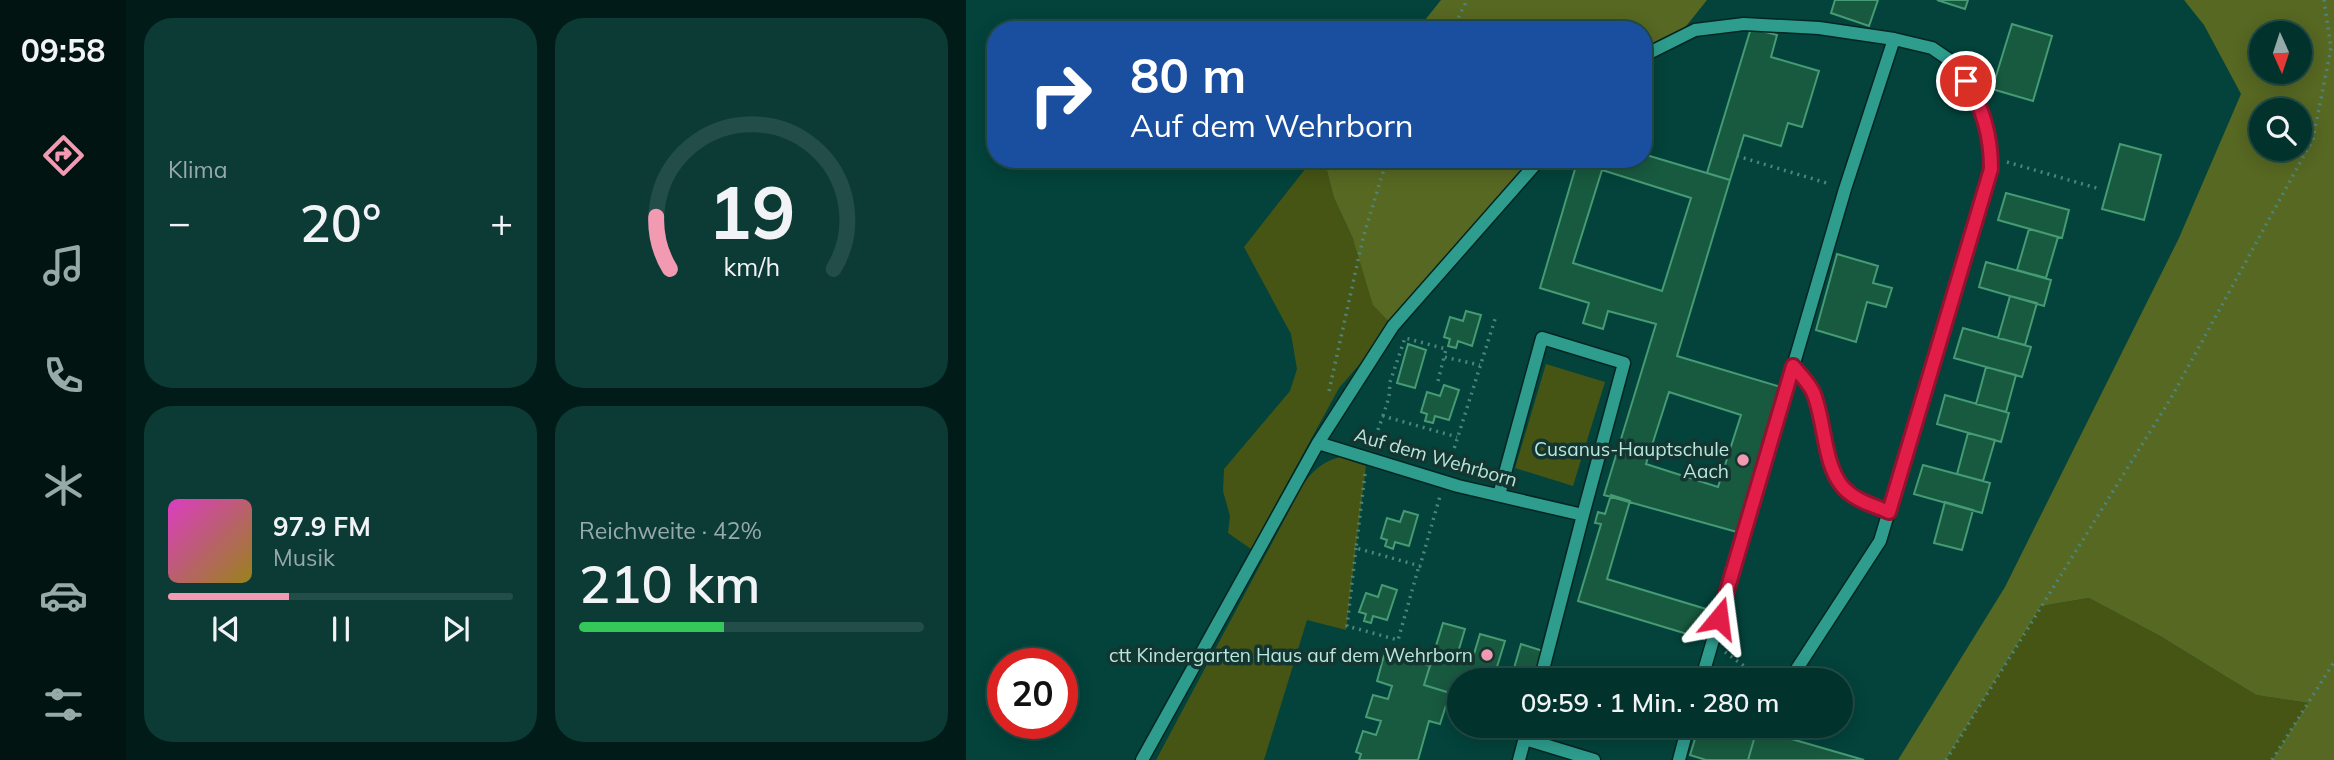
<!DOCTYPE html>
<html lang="de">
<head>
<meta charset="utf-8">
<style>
	body { margin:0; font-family:Mulish,sans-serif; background:#0c3a34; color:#f1f3f6; height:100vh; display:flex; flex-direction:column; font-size:26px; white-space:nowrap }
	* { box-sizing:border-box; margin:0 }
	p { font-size:23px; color:#96aaa9 }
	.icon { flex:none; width:38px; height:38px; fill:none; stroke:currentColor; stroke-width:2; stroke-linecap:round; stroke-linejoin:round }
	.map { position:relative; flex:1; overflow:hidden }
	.details { display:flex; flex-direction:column; gap:18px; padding:18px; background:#011c18; width:840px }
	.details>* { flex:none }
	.top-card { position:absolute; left:21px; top:21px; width:665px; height:147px; border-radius:28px; box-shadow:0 4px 18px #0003,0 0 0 2px #234d48; background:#1a4fa0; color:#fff; overflow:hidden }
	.needle { width:46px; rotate:177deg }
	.fabs { position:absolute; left:1283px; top:21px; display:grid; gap:14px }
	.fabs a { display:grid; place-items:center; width:63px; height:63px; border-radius:50%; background:#02322c; box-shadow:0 4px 18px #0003,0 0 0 2px #234d48; font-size:35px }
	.speed { position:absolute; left:21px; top:648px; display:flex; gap:14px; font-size:35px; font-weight:700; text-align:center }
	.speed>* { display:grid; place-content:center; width:91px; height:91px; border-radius:50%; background:#02322c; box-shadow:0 4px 18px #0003,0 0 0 2px #234d48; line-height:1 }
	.speed .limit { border:10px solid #d22; background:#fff; color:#111 }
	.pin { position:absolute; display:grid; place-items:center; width:60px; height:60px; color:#fff; margin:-30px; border:4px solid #fff; border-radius:50%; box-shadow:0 2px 7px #0007 }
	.me { position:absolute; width:77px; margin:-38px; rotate:16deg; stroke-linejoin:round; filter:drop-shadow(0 0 5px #0008) }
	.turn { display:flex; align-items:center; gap:24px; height:147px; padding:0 28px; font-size:32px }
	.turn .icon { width:91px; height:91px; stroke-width:2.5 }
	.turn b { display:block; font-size:49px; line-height:60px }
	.big { font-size:52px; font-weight:600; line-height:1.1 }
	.details .widget { flex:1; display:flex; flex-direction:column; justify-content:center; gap:10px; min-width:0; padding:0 24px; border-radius:28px; background:#0c3a34 }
	.details .dial { align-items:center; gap:0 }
	.dial svg { height:182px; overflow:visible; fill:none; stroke:#234d48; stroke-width:7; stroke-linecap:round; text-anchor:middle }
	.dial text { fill:#f1f3f6; stroke:none }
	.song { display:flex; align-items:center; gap:21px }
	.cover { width:84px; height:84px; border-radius:10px; background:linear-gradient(135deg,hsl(310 70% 55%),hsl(50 70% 35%)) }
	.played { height:7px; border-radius:4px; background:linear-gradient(90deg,#f19ab2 35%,#234d48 35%) }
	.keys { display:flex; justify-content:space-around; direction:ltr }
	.heat { display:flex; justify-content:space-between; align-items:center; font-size:38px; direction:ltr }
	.charge { height:10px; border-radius:5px; background:linear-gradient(90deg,#34c759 42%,#234d48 0) }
	.details .tiles { flex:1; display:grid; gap:18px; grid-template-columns:repeat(2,1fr) }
	.trip { position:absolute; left:481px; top:668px; width:406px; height:70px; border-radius:35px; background:#02322c; box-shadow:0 4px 18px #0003,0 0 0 2px #234d48; font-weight:600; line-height:70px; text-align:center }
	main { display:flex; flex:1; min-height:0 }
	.menu { display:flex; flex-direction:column; width:126px; justify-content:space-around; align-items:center; background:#011412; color:#96aaa9 }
	.menu .icon { width:49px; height:49px }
	.menu .current { color:#f19ab2 }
	.menu b { font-size:32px; color:#f1f3f6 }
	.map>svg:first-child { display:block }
</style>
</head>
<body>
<main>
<nav class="menu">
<b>09:58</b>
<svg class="icon current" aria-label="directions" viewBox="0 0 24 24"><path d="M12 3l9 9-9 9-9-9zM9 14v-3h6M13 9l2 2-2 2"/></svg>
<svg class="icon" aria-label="music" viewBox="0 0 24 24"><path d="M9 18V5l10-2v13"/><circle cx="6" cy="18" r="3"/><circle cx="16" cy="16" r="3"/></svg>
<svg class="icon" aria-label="phone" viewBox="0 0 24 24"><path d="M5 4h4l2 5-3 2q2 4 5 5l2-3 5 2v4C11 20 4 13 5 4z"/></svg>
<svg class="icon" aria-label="climate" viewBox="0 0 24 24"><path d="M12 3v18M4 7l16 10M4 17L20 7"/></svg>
<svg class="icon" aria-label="car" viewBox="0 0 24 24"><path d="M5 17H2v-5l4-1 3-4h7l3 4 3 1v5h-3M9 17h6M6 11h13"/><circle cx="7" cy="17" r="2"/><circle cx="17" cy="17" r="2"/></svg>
<svg class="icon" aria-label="filters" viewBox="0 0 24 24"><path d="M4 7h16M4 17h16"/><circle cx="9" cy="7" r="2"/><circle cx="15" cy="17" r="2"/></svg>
</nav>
<section class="details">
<div class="tiles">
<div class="widget"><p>Klima</p>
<div class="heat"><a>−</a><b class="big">20°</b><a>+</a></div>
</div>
<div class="widget dial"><svg viewBox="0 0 100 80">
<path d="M14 69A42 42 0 1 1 86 69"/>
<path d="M14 69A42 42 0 0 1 8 46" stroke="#f19ab2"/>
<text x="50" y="56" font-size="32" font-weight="700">19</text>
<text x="50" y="72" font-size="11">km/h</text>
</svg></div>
<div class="widget">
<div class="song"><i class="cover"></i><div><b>97.9 FM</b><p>Musik</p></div></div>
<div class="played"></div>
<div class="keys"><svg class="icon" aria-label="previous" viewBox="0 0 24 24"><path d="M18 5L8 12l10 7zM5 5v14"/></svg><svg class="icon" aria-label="pause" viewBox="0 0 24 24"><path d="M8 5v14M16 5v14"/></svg><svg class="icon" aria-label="next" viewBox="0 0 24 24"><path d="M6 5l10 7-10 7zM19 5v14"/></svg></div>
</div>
<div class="widget"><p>Reichweite · 42%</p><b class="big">210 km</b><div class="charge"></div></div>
</div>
</section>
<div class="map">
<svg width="1368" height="760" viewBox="0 0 1368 760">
	<rect width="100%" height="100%" fill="#03433b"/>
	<path fill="#465514" d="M347,159h11l10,39 59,128 -54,62 -88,161 -23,-16 2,-17 -7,-25 1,-22 66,-78 7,-22 -6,-35 -47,-87z
		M580,364l59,18 -32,104 -58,-18z
		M374,457l26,9 -20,164 -39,-10 -43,140h-108l148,-277c11,-14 18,-21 36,-26z
		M1123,598l71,38 96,59 52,8 -36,57h-326l95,-154z"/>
	<path fill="#576822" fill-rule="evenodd" d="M475,0h266l-28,35 -36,15v-20h-226z
		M1218,0h150v760h-62l36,-57 -52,-8 -96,-59 -71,-38 -48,8 -95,154h-48l107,-173 174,-349 62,-144 -37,-69zM1295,33h39v39h-39zM1334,110v39h-39v-39z
		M358,159h213l-144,167 -20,-21 -20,-66 -19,-41z"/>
	<path fill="#185a3f" stroke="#469a74" stroke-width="2" fill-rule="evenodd" d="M869,0h43l-9,26 -38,-13z
		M971,0h31l-3,9z
		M1046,24l40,12 -19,65 -41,-12z
		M785,28l26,7 -6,22 48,14 -17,56 -14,-4 -7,23 -37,-11 -14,45 -23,-7z
		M1154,144l41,11 -17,65 -42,-11z
		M677,154l87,26 -53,176 104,31 -44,145 -133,-37 52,-171 -48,-13 -5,18 -20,-6 6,-20 -49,-15 38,-129h65zM636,170l89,28 -29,93 -89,-28zM703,392l72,23 -23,72 -72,-23z
		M1040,193l63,17 -7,28 -64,-18z
		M1063,229l29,8 -12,41 -29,-8z
		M871,254l41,12 -5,17 19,5 -6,19 -19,-5 -11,40 -40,-12z
		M1020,262l65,18 -7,26 -65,-19z
		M1044,296l27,7 -12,42 -27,-7z
		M500,311l15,4 -9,31 -14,-5 -2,7 -8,-2 2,-7 -6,-2 6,-20 13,4z
		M997,328l68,19 -9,30 -68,-19z
		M442,344l18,6 -11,38 -18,-5z
		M1020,367l30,8 -10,37 -30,-8z
		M478,385l15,5 -10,30 -14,-4 -2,7 -8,-2 2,-7 -6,-2 6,-20 13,4z
		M979,395l64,18 -8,29 -64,-18z
		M1002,433l27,7 -12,41 -26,-7z
		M957,465l67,18 -8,30 -68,-19z
		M645,495l19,6 -23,78 109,33 -9,28 -129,-39 23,-77 -6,-1 3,-11 7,2z
		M979,502l28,8 -11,40 -28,-7z
		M438,511l14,4 -9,31 -14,-4 -2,7 -8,-3 2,-6 -6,-2 6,-20 13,4z
		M416,585l15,5 -10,30 -14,-4 -2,7 -7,-2 2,-7 -7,-2 7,-19 12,4z
		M477,623l22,6 -9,30 15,5 9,-30 25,7 -9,29 16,5 9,-31 22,7 -9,30h-74v15l-36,-11z
		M419,652l45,14 -6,19 26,8 -10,31 -11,-3 -11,39h-59l2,-6 -5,-2 7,-21 13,4 5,-14 -15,-4 7,-22 15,4 4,-13 -15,-5z
		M494,697v25l-8,-2z
		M733,726h49l9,3 -9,31h-42l-16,-5z
		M791,729l107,31h-116z"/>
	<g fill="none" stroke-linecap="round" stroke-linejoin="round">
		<g stroke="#042622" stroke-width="15">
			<path id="minor" d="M677,59l6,-6 46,-23 49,-6 75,4 75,11 38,9 22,15 24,35 12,43 1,28 -111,372 -91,140
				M827,366c7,8 16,17 20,26 13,27 10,71 29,94 11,13 31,19 47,25
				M352,443l75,-117 147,-167
				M533,495l43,-157 82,25 -41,152
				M735,681l144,-492 49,-150
				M559,739l69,21
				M176,760l176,-317 140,43 125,29 -43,166
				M553,760l9,-34
				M713,760l9,-34"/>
		</g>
		<path stroke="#4b857c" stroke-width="3.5" stroke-dasharray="2 5" stroke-linecap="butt" d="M486,30l15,-30
			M771,156l93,28
			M1041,162l93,27
			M472,381l6,-24
			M363,391l34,-153 24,-79
			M417,416l6,-19 1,-15 15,-44 41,11 -2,8 36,8
			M407,443l10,-27 74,21
			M482,468l48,-152
			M399,474l-9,74 64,18 20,-70
			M390,548l-9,78 51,14 21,-74
			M759,652l27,20 5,9
			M980,760l225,-362 142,-259 18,-91 -7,-48
			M1306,760l62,-98"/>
		<use href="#minor" stroke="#2e9d8e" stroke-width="12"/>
	</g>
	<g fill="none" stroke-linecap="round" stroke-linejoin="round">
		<g stroke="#92132f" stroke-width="18">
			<path id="route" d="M753,618l74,-252c7,8 16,17 20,26 12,27 10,71 29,94 11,14 31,19 47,26l102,-343c0,-32 -8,-62 -25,-88"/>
		</g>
		<use href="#route" stroke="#e11d48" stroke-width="12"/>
	</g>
	<g fill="#f19ab2" stroke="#143530" stroke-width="2.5">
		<circle cx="777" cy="460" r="7"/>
		<circle cx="521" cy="655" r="7"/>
	</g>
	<g text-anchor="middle" stroke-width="7" stroke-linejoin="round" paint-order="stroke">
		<g font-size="19" fill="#b8e7de" stroke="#143530" text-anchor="end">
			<text x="763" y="456">Cusanus-Hauptschule<tspan x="763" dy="22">Aach</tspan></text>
			<text x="507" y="662">ctt Kindergarten Haus auf dem Wehrborn</text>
		</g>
		<g font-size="19" fill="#b8e7de" stroke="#143530">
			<text transform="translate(470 457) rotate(16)" y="7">Auf dem Wehrborn</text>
		</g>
	</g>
</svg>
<div class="fabs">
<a><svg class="needle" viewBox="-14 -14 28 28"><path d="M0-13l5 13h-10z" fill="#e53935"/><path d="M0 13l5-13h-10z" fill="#96aaa9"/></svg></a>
<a><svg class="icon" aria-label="search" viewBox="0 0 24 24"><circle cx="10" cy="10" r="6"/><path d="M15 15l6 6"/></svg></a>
</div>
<div class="speed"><div class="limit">20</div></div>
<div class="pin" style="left:1000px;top:81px;background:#d93025"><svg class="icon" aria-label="arrive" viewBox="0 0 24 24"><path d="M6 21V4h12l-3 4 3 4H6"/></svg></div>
<svg class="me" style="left:753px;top:618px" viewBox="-20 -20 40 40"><path d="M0-17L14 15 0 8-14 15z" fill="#e11d48" stroke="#fff" stroke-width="4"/></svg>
<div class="trip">09:59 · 1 Min. · 280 m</div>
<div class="top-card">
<div class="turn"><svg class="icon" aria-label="right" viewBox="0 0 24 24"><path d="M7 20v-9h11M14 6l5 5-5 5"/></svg><div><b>80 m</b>Auf dem Wehrborn</div></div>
</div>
</div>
</main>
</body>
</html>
